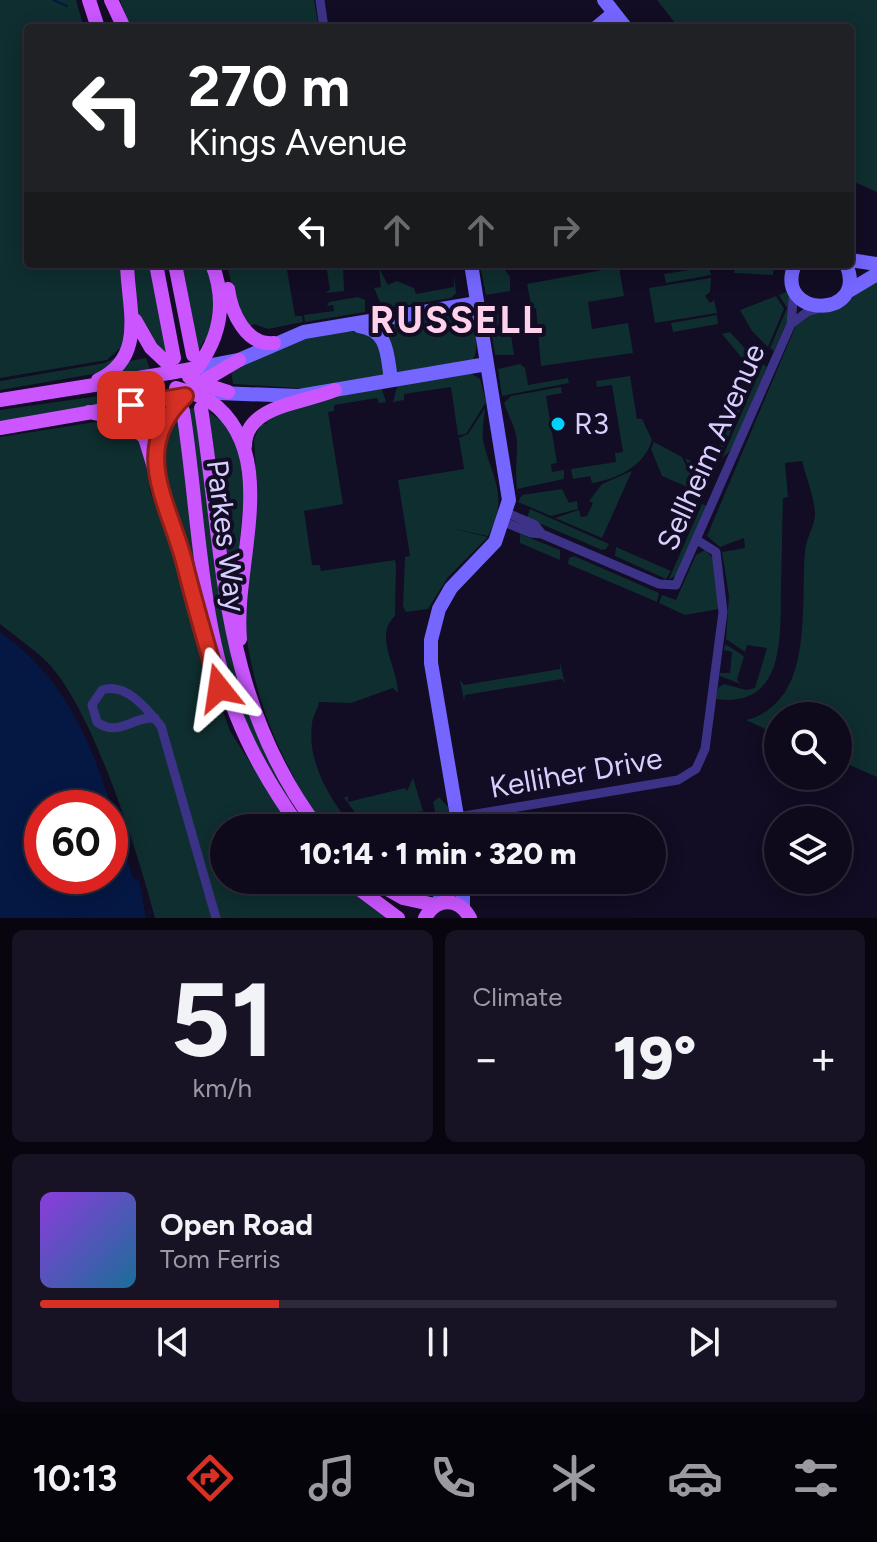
<!DOCTYPE html>
<html lang="en">
<head>
<meta charset="utf-8">
<style>
	body { margin:0; font-family:Figtree,sans-serif; background:#171224; color:#f1f3f6; height:100vh; display:flex; flex-direction:column; font-size:30px; white-space:nowrap }
	* { box-sizing:border-box; margin:0 }
	p { font-size:26px; color:#9b9aa3 }
	.icon { flex:none; width:44px; height:44px; fill:none; stroke:currentColor; stroke-width:2; stroke-linecap:round; stroke-linejoin:round }
	.map { position:relative; height:918px; overflow:hidden }
	.details { display:flex; flex-direction:column; gap:12px; padding:12px; background:#08050f; flex:1 }
	.details>* { flex:none }
	.guide { position:absolute; left:24px; top:24px; width:830px; height:244px; border-radius:8px; box-shadow:0 4px 20px #0003,0 0 0 2px #2e2a3a; background:#202124; color:#fff; overflow:hidden }
	.fabs { position:absolute; left:764px; top:702px; display:grid; gap:16px }
	.fabs a { display:grid; place-items:center; width:88px; height:88px; border-radius:50%; background:#0e091b; box-shadow:0 4px 20px #0003,0 0 0 2px #2e2a3a; font-size:40px }
	.speed { position:absolute; left:24px; top:790px; display:flex; gap:16px; font-size:40px; font-weight:700; text-align:center }
	.speed>* { display:grid; place-content:center; width:104px; height:104px; border-radius:50%; background:#0e091b; box-shadow:0 4px 20px #0003,0 0 0 2px #2e2a3a; line-height:1 }
	.speed .limit { border:12px solid #d22; background:#fff; color:#111 }
	.pin { position:absolute; display:grid; place-items:center; width:68px; height:68px; color:#fff; margin:-34px; border-radius:16px; box-shadow:0 4px 12px #0006 }
	.me { position:absolute; width:88px; margin:-44px; rotate:345deg; stroke-linejoin:round; filter:drop-shadow(0 0 6px #0008) }
	.turn { display:flex; align-items:center; gap:28px; height:168px; padding:0 32px; font-size:36px }
	.turn .icon { width:104px; height:104px; stroke-width:2.5 }
	.turn b { display:block; font-size:56px; line-height:68px }
	.lanes { display:flex; align-items:center; height:76px; padding:0 32px; background:#0003; justify-content:center; gap:40px; direction:ltr }
	.lanes .off { opacity:.35 }
	.big { font-size:60px; font-weight:800; line-height:1.1 }
	.details .tile { flex:1; display:flex; flex-direction:column; justify-content:center; gap:12px; min-width:0; padding:0 28px; border-radius:12px; background:#171224 }
	.details .dial { align-items:center; gap:0 }
	.dial b { font-size:104px; line-height:1 }
	.song { display:flex; align-items:center; gap:24px }
	.cover { width:96px; height:96px; border-radius:12px; background:linear-gradient(135deg,hsl(270 70% 55%),hsl(200 70% 35%)) }
	.played { height:8px; border-radius:4px; background:linear-gradient(90deg,#d93025 30%,#2e2a3a 30%) }
	.keys { display:flex; justify-content:space-around; direction:ltr }
	.heat { display:flex; justify-content:space-between; align-items:center; font-size:44px; direction:ltr }
	.details .tiles { flex:1; display:grid; gap:12px; grid-template-columns:1fr 1fr }
	.tile:last-child { grid-column:span 2 }
	.trip { position:absolute; left:210px; top:814px; width:456px; height:80px; border-radius:40px; background:#0e091b; box-shadow:0 4px 20px #0003,0 0 0 2px #2e2a3a; font-weight:800; line-height:80px; text-align:center }
	.tabs { display:flex; height:128px; justify-content:space-around; align-items:center; background:#06040b; color:#9b9aa3 }
	.tabs .icon { width:56px; height:56px }
	.tabs .selected { color:#d93025 }
	.tabs b { font-size:36px; color:#f1f3f6 }
	.map>svg:first-child { display:block }
</style>
</head>
<body>
<div class="map">
<svg width="877" height="918" viewBox="0 0 877 918">
	<rect width="100%" height="100%" fill="#120c24"/>
	<path fill="#0f2e2f" d="M0,0h76l8,28h-56v236h92l7,66 -3,20 -4,-2 -13,12 -107,18z
		M120,0h194l5,28h-189z
		M657,0h220v192l-27,-12v-152h-171z
		M130,264h20l17,91c-34,-15 -33,-60 -37,-91z
		M182,264h26l9,37 -9,41 -4,-2 -5,10z
		M227,264h59l9,52h7l1,6 -35,7 -14,-5 -4,3 -15,-26z
		M326,264h17l1,27 -19,2 5,-3z
		M735,264h39l-1,11 -39,-2z
		M503,267l7,10v14l-24,4 -5,-25z
		M619,267l5,29 -36,6 4,27 36,-6 5,30 -92,13 -5,-58 -4,1 -5,-25z
		M709,267l2,8 -45,8 -2,-9z
		M379,268l9,17 9,-4 17,7 2,6 38,-7v-12l2,18 -5,5 -68,11 -9,-21 7,-1z
		M877,277v500l-39,-17v-44h-60v19l-32,-15c70,-18 54,-115 59,-169 1,-12 9,-24 10,-36 0,-16 -9,-38 -13,-54l-17,2 3,34 -5,1c-1,29 -1,58 -2,87 -1,48 6,124 -65,114l2,-11 6,-4 22,6 9,-2 12,-40 -20,-3 -2,7 -19,-13 3,-43 -7,-44 23,-4 -1,-10 -24,9 -13,-11 90,-213 16,-10 26,-5z
		M711,278l-1,14 -5,4 5,7 4,-3 3,13 -62,10 -6,-35z
		M789,291l2,21 -17,39 -4,-3 17,-40 -8,-13z
		M776,296l8,13 -16,38 -16,-16 -12,-21z
		M358,297l7,3v12l-60,10 -1,-7 30,-4 -1,-6 -6,1 2,-4z
		M506,303l3,20 -11,2 1,11 12,-1 3,20h-19l-7,-46z
		M463,312c13,8 17,35 10,48l-79,15 -10,-43 -5,-6z
		M717,315l1,9 -45,8 -2,-9z
		M368,330l10,5 6,41 -71,13 -80,-5 -2,-14 82,-35z
		M730,332l30,33 -4,10 -34,-41z
		M122,354l-23,19 -99,17v-9l105,-18z
		M146,358l4,12 -31,4 11,-13z
		M520,364l5,4 3,17 40,-7 1,5 -67,13 -4,-27z
		M763,364l4,3 -36,83 -9,8z
		M469,372l11,7 6,23 -20,32 -8,1 -7,-48 -47,7v6l-11,2 5,-19z
		M630,376l7,43h5l10,21c-8,26 -34,39 -60,43l-2,-7 -17,3 -2,-10 45,-7 -1,-9 8,-1 -11,-67 -15,2 -1,-6z
		M748,382l4,1 -30,68 -3,-2z
		M561,387l1,6 -16,3 11,67 -6,1 1,8 12,-2v9l-47,10c-2,-16 0,-31 0,-44 0,-16 -8,-27 -13,-42l7,-7z
		M148,389l1,6 -20,5 -129,23v-13z
		M382,389l4,13 -7,1 -2,-5 -43,7v6l-6,1 15,92 -39,7 8,54h8l1,6 74,-11 1,5 -1,51c-22,20 3,51 3,77l-5,-5 -42,15 -32,-1c-2,9 -6,13 -7,22 -5,39 18,75 41,104h-30c-42,-69 -68,-122 -78,-203l12,-134 -3,-52 7,-16 6,1 -3,-3c37,-18 77,-27 118,-32z
		M198,408c17,139 19,267 93,392l-5,3 -38,-69 -32,-101 -29,-224z
		M485,408c-1,13 -4,24 -1,37 9,34 25,53 4,91l-38,-8 38,9 -40,40 -20,32 -22,3 -3,-6 2,-49 5,-1 -12,-76 66,-11 -5,-31 9,-4z
		M209,412l8,6 3,-3 19,32 6,38 -10,105h-3z
		M178,417l20,158 -4,1 -30,-88 -4,-26 9,-38 4,1z
		M102,421l14,1 20,13 9,19 5,37 48,130 15,64 17,46 62,97h-68v52h114l50,38h-233c-17,-65 -62,-208 -107,-255 -14,-14 -32,-26 -48,-39v-187z
		M654,442l28,15 17,35 -37,-16 -11,-27z
		M685,458l28,15 -9,21 -3,-1z
		M632,471l-30,67 -47,-20 24,-8 2,7 6,-1 6,-13 -4,-2 13,-17z
		M562,489l7,14 8,-2 1,8 -27,7 -33,-14 4,-7z
		M702,504l5,2 -31,70 -7,3z
		M530,509l79,35 -3,5 -4,1 -75,-32z
		M520,534l40,16v10l-40,-17z
		M616,547l55,24 -5,8 -51,-23z
		M705,550l8,8 6,51 -34,6 -26,-12 3,-8 14,5 20,-45z
		M574,556l85,37 -2,9 -89,-38 1,-6z
		M725,644l19,12 -7,24 4,4 -21,-8v-3h10l2,-21 -8,-2z
		M560,663l5,21 -3,-5 -97,16 -1,6 -4,-21 4,5 96,-16z
		M413,778l12,39 -3,-6 -55,17 -23,-30 4,-2v6l57,-14 2,3z
		M439,797l9,10 3,21h-12l-6,-26z
		M377,880h69l-9,13 -14,5z"/>
	<path fill="#051844" fill-rule="evenodd" d="M0,632c86,61 103,151 133,246l6,3 7,37h-146zM42,808h68v68h-68z"/>
	<g fill="none" stroke-linecap="round" stroke-linejoin="round">
		<path stroke="#051844" stroke-width="2" d="M53,0l14,6"/>
		<path stroke="#3c3388" stroke-width="9" d="M320,0l4,28
			M791,324l16,-12 16,-5
			M507,513l28,12 7,9
			M504,522l27,11 11,1 117,50 17,1 115,-261 3,-34
			M155,718c-23,-2 -36,20 -58,4l-5,-17 10,-15c24,-8 45,19 59,36l55,192
			M458,817l220,-37 18,-11 9,-20 18,-137 -7,-60 -19,-12"/>
		<path stroke="#7466ff" stroke-width="14" d="M604,0l22,28
			M596,28l18,-15
			M850,260l27,4
			M795,264c-23,55 75,56 51,0
			M847,292l30,-18
			M359,326c30,4 28,29 32,54
			M197,368l42,-8 65,-28 173,-29
			M218,393l81,3 188,-32
			M459,828l-28,-165v-23l8,-31 12,-21 44,-46 14,-42 -38,-236
			M463,880v28
			M437,904l13,-24"/>
		<path stroke="#cb56ff" stroke-width="14" d="M89,0l9,28
			M111,0l13,28
			M156,264l18,94
			M175,264l18,91
			M228,289c3,23 18,57 46,54
			M135,320l16,28 16,15
			M197,368c24,-32 30,-66 15,-104
			M98,380c49,-23 30,-72 29,-116
			M200,383l39,-23
			M200,383l28,9
			M0,400l169,-27
			M210,401c73,53 23,162 30,238
			M201,408c24,153 19,290 117,420
			M183,411c16,98 16,215 54,306 16,40 38,76 63,111
			M89,412l37,8 19,18 59,194
			M0,428l173,-30
			M245,446c0,-42 62,-43 90,-56
			M157,463l5,-35 12,-21
			M347,880l51,38
			M371,880l32,18 32,7
			M425,918c11,-21 34,-21 45,0"/>
		<path stroke="#cb56ff" stroke-width="14" d="M169,373l28,-5
			M176,388l13,4 11,-9 -11,-6
			M195,394l15,7
			M174,407l11,-11"/>
	</g>
	<g fill="none" stroke-linecap="round" stroke-linejoin="round">
		<g stroke="#8d1f18" stroke-width="20">
			<path id="route" d="M131,405l54,-9c-58,55 -13,111 1,173 10,40 22,80 33,119"/>
		</g>
		<use href="#route" stroke="#d93025" stroke-width="14"/>
	</g>
	<circle fill="#00d1fa" stroke="#120c24" stroke-width="3" cx="558" cy="424" r="8"/>
	<g text-anchor="middle" stroke-width="8" stroke-linejoin="round" paint-order="stroke">
		<g font-size="30" fill="#d8cfff" stroke="#120c24" text-anchor="start">
			<text x="574" y="434">R3</text>
		</g>
		<g font-size="30" fill="#d8cfff" stroke="#120c24">
			<text transform="translate(711 447) rotate(-66)" y="10">Sellheim Avenue</text>
			<text transform="translate(226 536) rotate(83)" y="10">Parkes Way</text>
			<text transform="translate(576 773) rotate(-10)" y="10">Kelliher Drive</text>
		</g>
		<g font-size="38" font-weight="bold" letter-spacing="2" fill="#ffd1eb" stroke="#120c24">
			<text x="457" y="333">RUSSELL</text>
		</g>
	</g>
</svg>
<div class="fabs">
<a><svg class="icon" aria-label="search" viewBox="0 0 24 24"><circle cx="10" cy="10" r="6"/><path d="M15 15l6 6"/></svg></a>
<a><svg class="icon" aria-label="layers" viewBox="0 0 24 24"><path d="M12 4l9 5-9 5-9-5zM3 14l9 5 9-5"/></svg></a>
</div>
<div class="speed"><div class="limit">60</div></div>
<div class="pin" style="left:131px;top:405px;background:#d93025"><svg class="icon" aria-label="arrive" viewBox="0 0 24 24"><path d="M6 21V4h12l-3 4 3 4H6"/></svg></div>
<svg class="me" style="left:219px;top:688px" viewBox="-20 -20 40 40"><path d="M0-17L14 15 0 8-14 15z" fill="#d93025" stroke="#fff" stroke-width="4"/></svg>
<div class="trip">10:14 · 1 min · 320 m</div>
<div class="guide">
<div class="turn"><svg class="icon" aria-label="left" viewBox="0 0 24 24"><path d="M17 20v-9H6M10 6l-5 5 5 5"/></svg><div><b>270 m</b>Kings Avenue</div></div>
<div class="lanes"><svg class="icon" aria-label="left" viewBox="0 0 24 24"><path d="M17 20v-9H6M10 6l-5 5 5 5"/></svg><svg class="icon off" aria-label="ahead" viewBox="0 0 24 24"><path d="M12 20V5M6 11l6-6 6 6"/></svg><svg class="icon off" aria-label="ahead" viewBox="0 0 24 24"><path d="M12 20V5M6 11l6-6 6 6"/></svg><svg class="icon off" aria-label="right" viewBox="0 0 24 24"><path d="M7 20v-9h11M14 6l5 5-5 5"/></svg></div>
</div>
</div>
<section class="details">
<div class="tiles">
<div class="tile dial"><b>51</b><p>km/h</p></div>
<div class="tile"><p>Climate</p>
<div class="heat"><a>−</a><b class="big">19°</b><a>+</a></div>
</div>
<div class="tile">
<div class="song"><i class="cover"></i><div><b>Open Road</b><p>Tom Ferris</p></div></div>
<div class="played"></div>
<div class="keys"><svg class="icon" aria-label="previous" viewBox="0 0 24 24"><path d="M18 5L8 12l10 7zM5 5v14"/></svg><svg class="icon" aria-label="pause" viewBox="0 0 24 24"><path d="M8 5v14M16 5v14"/></svg><svg class="icon" aria-label="next" viewBox="0 0 24 24"><path d="M6 5l10 7-10 7zM19 5v14"/></svg></div>
</div>
</div>
</section>
<nav class="tabs">
<b>10:13</b>
<svg class="icon selected" aria-label="directions" viewBox="0 0 24 24"><path d="M12 3l9 9-9 9-9-9zM9 14v-3h6M13 9l2 2-2 2"/></svg>
<svg class="icon" aria-label="music" viewBox="0 0 24 24"><path d="M9 18V5l10-2v13"/><circle cx="6" cy="18" r="3"/><circle cx="16" cy="16" r="3"/></svg>
<svg class="icon" aria-label="phone" viewBox="0 0 24 24"><path d="M5 4h4l2 5-3 2q2 4 5 5l2-3 5 2v4C11 20 4 13 5 4z"/></svg>
<svg class="icon" aria-label="climate" viewBox="0 0 24 24"><path d="M12 3v18M4 7l16 10M4 17L20 7"/></svg>
<svg class="icon" aria-label="car" viewBox="0 0 24 24"><path d="M5 17H2v-5l4-1 3-4h7l3 4 3 1v5h-3M9 17h6M6 11h13"/><circle cx="7" cy="17" r="2"/><circle cx="17" cy="17" r="2"/></svg>
<svg class="icon" aria-label="filters" viewBox="0 0 24 24"><path d="M4 7h16M4 17h16"/><circle cx="9" cy="7" r="2"/><circle cx="15" cy="17" r="2"/></svg>
</nav>
</body>
</html>
